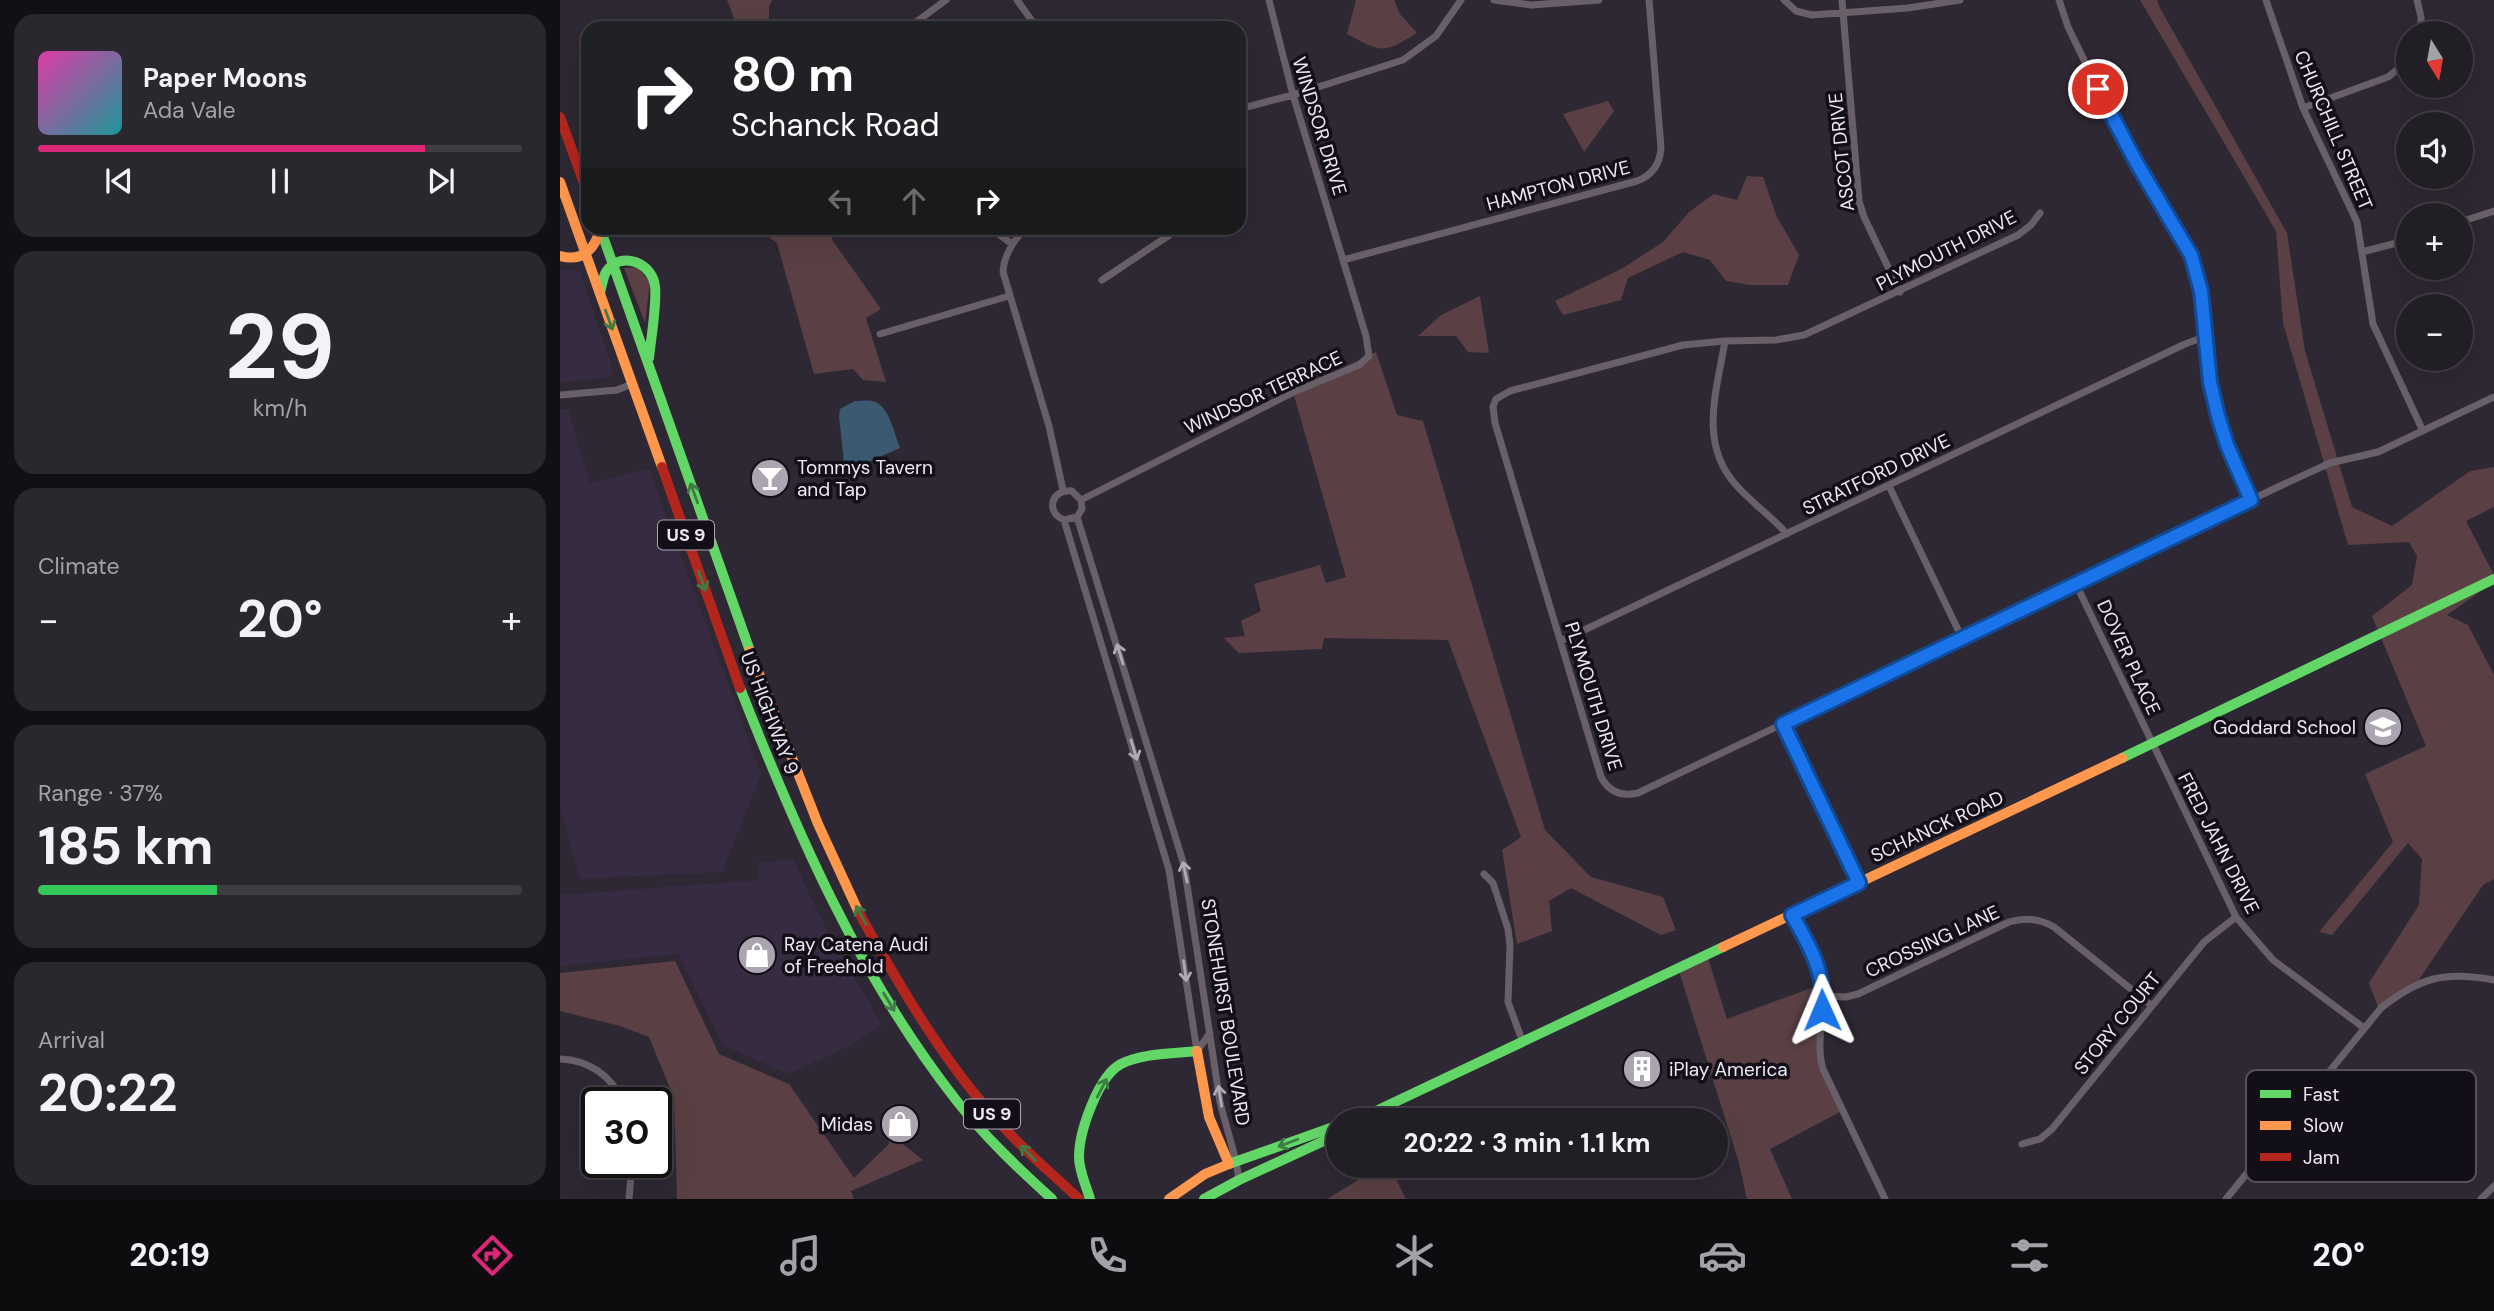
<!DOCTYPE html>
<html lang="en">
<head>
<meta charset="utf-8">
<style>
	body { margin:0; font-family:"DM Sans",sans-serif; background:#2a272e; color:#f1f3f6; height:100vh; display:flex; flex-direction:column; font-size:26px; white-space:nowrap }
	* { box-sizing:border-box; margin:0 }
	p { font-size:23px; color:#a2a2a7 }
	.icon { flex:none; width:38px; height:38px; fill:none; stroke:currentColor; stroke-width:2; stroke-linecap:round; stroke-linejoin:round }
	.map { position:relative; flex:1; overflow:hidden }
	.sheet { display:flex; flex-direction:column; gap:14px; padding:14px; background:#131015; width:560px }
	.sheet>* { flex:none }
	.guide { position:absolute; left:21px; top:21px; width:665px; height:214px; border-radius:21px; box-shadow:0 7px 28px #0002,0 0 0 2px #3f3c43; background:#202124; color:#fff; overflow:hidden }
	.needle { width:46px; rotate:169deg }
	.tools { position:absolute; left:1836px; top:21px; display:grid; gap:14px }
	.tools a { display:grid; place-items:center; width:77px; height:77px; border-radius:50%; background:#221e26; box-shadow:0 7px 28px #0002,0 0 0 2px #3f3c43; font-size:35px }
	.speed { position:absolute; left:21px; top:1087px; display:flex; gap:14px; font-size:35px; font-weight:700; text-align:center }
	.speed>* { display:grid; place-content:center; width:91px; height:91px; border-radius:50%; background:#221e26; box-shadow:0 7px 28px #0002,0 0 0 2px #3f3c43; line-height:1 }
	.speed .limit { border:4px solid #111; border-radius:10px; background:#fff; color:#111 }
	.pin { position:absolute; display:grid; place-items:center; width:60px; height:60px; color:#fff; margin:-30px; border:4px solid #fff; border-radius:50%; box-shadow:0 2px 7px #0007 }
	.me { position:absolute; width:77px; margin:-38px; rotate:359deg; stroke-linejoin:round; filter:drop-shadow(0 0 5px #0008) }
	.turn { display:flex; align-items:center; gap:24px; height:147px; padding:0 35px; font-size:32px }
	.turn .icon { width:91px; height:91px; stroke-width:2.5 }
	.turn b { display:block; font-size:49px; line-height:60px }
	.lanes { display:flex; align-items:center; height:66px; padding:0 35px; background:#0003; justify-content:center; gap:35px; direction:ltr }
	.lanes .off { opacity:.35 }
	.big { font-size:52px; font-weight:700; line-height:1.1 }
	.sheet .tile { flex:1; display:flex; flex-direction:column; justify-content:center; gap:10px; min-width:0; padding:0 24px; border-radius:21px; background:#2a272e }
	.sheet .dial { align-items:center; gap:0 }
	.dial b { font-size:91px; line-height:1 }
	.song { display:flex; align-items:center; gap:21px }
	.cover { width:84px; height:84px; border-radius:10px; background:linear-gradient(135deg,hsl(320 70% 55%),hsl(180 70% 35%)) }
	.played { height:7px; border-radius:4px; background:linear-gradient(90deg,#db2777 80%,#3f3c43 80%) }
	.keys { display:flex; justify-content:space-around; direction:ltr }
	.heat { display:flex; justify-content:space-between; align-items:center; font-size:38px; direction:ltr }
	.charge { height:10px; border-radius:5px; background:linear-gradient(90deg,#34c759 37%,#3f3c43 0) }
	.trip { position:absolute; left:766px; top:1108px; width:402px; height:70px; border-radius:35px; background:#221e26; box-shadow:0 7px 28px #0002,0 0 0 2px #3f3c43; font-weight:700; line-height:70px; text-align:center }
	.dock { display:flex; height:112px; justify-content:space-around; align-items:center; background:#0e0c0f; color:#a2a2a7 }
	.dock .icon { width:49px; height:49px }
	.dock .on { color:#db2777 }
	.dock b { font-size:32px; color:#f1f3f6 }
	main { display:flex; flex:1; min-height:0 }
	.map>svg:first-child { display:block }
</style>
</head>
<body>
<main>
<section class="sheet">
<div class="tile">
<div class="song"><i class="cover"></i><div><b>Paper Moons</b><p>Ada Vale</p></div></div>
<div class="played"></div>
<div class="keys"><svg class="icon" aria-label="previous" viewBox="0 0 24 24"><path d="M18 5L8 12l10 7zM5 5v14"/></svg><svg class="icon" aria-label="pause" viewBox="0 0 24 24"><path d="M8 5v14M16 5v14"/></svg><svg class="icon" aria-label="next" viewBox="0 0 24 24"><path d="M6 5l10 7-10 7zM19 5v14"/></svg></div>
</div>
<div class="tile dial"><b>29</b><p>km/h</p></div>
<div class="tile"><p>Climate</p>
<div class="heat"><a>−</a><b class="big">20°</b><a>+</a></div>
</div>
<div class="tile"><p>Range · 37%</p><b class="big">185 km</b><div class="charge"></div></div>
<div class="tile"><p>Arrival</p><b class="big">20:22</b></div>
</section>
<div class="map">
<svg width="1934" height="1199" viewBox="0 0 1934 1199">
	<rect width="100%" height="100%" fill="#2d2833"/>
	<path fill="#372b42" d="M0,269l20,3 33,98 -2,7 -51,6z
		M0,409h8l22,74 59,-14 112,305 -39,98 -142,7 -20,-72z
		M233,859l26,56 63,110 -37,23 -57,26 -65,-29 -45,-91 -118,12v-71l199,-15v-17z"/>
	<path fill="#5a4044" d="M167,0h45l-3,7v21h-31z
		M796,0h38l6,14 17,19c-34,21 -35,20 -70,1z
		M1580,0h17l3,8 127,225 18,118 47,156 40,19 78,-55 24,-4v40l-28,14 28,54v7l-47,33 21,10 26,50v204l-11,6 -65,96 -40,26 -9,-24 50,-78 3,-46 -14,-16 -76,92 -13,-3 74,-90 -28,-68 61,-28 -54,-130 40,-31 5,-29 -8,-14 -61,3 -65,-222 -7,-92z
		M1048,101l6,10 -30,41 -21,-38z
		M1187,176l16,1 14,40 22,38 -11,30h-38l-24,-4 -16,-21 -27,-8 -55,26 -7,22 -58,15 -8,-14 68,-33 40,-26 26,-30 25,-18 23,6z
		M203,228h66l4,13 48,68 -15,9 20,64 -23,-2 -10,-11 -39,5 -37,-131 -18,-13z
		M77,267l13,15 -5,41 -21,-55z
		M920,296l9,57 -21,-1 -12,-16h-38l23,-21z
		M816,352l21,63 26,6 122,409 46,47 72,20 13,33 -15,5 -90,-47 -22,13 3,30 -35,13 -15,-94 19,-13 -73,-197 -124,-2 -2,11 -83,4 -15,-15 21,-2 -4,-15 20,-10 -7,-27 66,-19 6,18 20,-6 -53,-185z
		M1148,958l19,61 95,-35 -2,74 22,53 -72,38 22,50h-45l-8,-36 -60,-192z
		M115,961l44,93 70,30 65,94 35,-34 -4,-19 19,20 19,15 -72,31 3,8h-177l-3,-101 -25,-61 -29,-11 -60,-15v-38z
		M803,1166c31,-1 30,7 43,33h-79l41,-25z"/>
	<path fill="#3b5970" d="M295,401c5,0 12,-1 17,0 17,3 22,32 28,47l-55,24 -6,-56 1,-7z"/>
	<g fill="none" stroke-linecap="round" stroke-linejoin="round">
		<path stroke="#695f68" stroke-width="7" d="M457,0l20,28
			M934,0l38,5 67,-5
			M1224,0l12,11 16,4 96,-7 52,-8
			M1282,0l17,201 5,16 36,75
			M1499,0l9,27 50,103 73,125 10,36 9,91 8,34 9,29 24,55
			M1706,0l37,108 54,114 16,102 50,107
			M1857,0l4,17v16
			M348,28l38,-28
			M1743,108l85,-31 20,-16
			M679,109l54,-14 110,-35 33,-24 25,-36
			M1480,213l-9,12 -13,10 -214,100 -28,5 -51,1 -42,4 -173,46 -14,8 -3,8 2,16 106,354c8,15 20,20 37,16l642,-307 50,-23 48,-11 116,-55
			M1900,222l34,-11
			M430,228l22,16
			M465,228c-11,13 -21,26 -22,44l46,154 14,64
			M1802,252l46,-12
			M783,260l294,-79c16,-6 23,-17 24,-33l-12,-148
			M542,280l78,-52
			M320,334l129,-38
			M1165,341c-8,49 -27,102 11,144 16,18 35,31 51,49
			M0,395l57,-5 15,-6
			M1329,486l73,152
			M521,500l215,-109 63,-26 10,-9 -3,-20 -73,-241 -24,-95
			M517,517l107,348 36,237c6,26 16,51 19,78
			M504,520l13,-3 5,-8 -1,-9 -9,-9c-21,-2 -27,21 -8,29l105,350 28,181
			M1516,584l160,333 37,43 91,68
			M1001,641l624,-297 19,-7
			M1223,724l76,158
			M924,874l9,9 15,46 2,16 -2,57 14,38
			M1232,915c14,24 33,54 32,82 -1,25 -8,48 -1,72l62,130
			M1264,996l22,1 12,-3 151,-72c16,-5 30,-4 45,5l98,79
			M637,1051l13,-18
			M0,1059c29,1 52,17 63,43
			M1462,1144l18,-5 12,-10 152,-187 32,-25
			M69,1199l3,-37
			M1666,1199l155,-191c39,-31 64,-37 113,-28
			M1921,1199l13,-13"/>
		<path stroke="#63d668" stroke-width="10" d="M40,228l150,423
			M40,293c2,-7 3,-16 6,-21 14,-22 46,-10 49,14 2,19 -4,52 -6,72
			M180,688c57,145 119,288 216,412 28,36 62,68 96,99
			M1562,758l372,-179
			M797,1120l366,-173
			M669,1164l110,-39
			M530,1199c-4,-14 -11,-28 -11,-42 0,-25 19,-81 42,-93 22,-11 52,-10 76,-13
			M644,1199l35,-19 100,-46"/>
		<path stroke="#ff974d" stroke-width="10" d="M0,182l102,285
			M0,256c22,6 35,-6 40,-27
			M190,651l68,173 41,89
			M1163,947l399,-189
			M609,1199l36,-25 24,-10 -20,-47 -12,-66"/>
		<path stroke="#b3261e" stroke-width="10" d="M0,117l28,77
			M102,467l78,221
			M299,913c44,79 90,159 154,224 21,22 44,41 66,62"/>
	</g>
	<defs><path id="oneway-shaft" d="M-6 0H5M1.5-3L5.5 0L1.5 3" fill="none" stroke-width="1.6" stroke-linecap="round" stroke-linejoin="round" transform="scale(1.75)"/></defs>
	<g stroke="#3f7c44">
		<use href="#oneway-shaft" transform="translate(49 320) rotate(70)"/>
		<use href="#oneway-shaft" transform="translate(134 493) rotate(-110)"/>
		<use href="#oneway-shaft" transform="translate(142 581) rotate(70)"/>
		<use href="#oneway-shaft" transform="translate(301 915) rotate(-118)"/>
		<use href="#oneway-shaft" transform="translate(329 1002) rotate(59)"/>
		<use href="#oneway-shaft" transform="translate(542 1088) rotate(-63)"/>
		<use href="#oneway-shaft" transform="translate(728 1143) rotate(159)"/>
		<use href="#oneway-shaft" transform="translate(468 1153) rotate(-135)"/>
	</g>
	<g stroke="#b2aab6">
		<use href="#oneway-shaft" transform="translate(560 654) rotate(-107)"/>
		<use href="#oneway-shaft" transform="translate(574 750) rotate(73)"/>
		<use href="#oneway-shaft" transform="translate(625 872) rotate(-102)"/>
		<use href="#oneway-shaft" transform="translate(625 971) rotate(82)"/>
		<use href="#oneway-shaft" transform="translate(660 1096) rotate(-99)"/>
	</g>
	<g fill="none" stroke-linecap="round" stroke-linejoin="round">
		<g stroke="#114b97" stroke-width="18">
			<path id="route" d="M1262,1010c4,-36 -12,-64 -30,-95l67,-32 -76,-159 468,-224 -24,-55 -9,-29 -8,-34 -9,-91 -10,-36 -55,-93 -38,-73"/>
		</g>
		<use href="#route" stroke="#1a73e8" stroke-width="12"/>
	</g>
	<defs>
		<g id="bar-disc" transform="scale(2.0125)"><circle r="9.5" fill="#aaa5b1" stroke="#130f18"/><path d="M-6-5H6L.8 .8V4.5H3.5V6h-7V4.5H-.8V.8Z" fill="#fff"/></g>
		<g id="school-disc" transform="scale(2.0125)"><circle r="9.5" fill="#aaa5b1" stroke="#130f18"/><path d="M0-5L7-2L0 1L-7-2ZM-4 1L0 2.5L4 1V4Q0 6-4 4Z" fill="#fff"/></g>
		<g id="shop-disc" transform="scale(2.0125)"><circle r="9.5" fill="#aaa5b1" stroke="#130f18"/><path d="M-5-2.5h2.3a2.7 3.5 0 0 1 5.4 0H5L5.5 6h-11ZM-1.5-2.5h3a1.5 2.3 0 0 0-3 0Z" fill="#fff"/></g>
		<g id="building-disc" transform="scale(2.0125)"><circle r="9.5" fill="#aaa5b1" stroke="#130f18"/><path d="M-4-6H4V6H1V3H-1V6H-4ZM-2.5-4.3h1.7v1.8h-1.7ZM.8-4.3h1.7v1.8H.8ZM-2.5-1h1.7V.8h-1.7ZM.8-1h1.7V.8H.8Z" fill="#fff"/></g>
	</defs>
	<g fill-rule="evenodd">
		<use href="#bar-disc" x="210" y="478"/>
		<use href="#school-disc" x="1823" y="727"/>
		<use href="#shop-disc" x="197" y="955"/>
		<use href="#building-disc" x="1082" y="1069"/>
		<use href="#shop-disc" x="340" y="1124"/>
	</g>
	<g text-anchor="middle" stroke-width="7" stroke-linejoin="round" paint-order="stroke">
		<g fill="#130f18" stroke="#aca7b3" stroke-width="2">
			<rect x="98" y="520.5" width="56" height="29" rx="5"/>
			<rect x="404" y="1099.5" width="56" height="29" rx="5"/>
		</g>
		<g font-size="18" font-weight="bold" fill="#eee8f5">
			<text x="126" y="541">US 9</text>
			<text x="432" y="1120">US 9</text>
		</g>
		<g font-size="19" fill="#eee8f5" stroke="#130f18">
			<text transform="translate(760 126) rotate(73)" y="7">WINDSOR DRIVE</text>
			<text transform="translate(1774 130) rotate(67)" y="7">CHURCHILL STREET</text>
			<text transform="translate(1281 152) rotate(-96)" y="7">ASCOT DRIVE</text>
			<text transform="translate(998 185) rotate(-15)" y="7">HAMPTON DRIVE</text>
			<text transform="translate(1386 250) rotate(-27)" y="7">PLYMOUTH DRIVE</text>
			<text transform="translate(703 392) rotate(-25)" y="7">WINDSOR TERRACE</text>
			<text transform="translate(1316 474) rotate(-26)" y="7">STRATFORD DRIVE</text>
			<text transform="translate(1569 657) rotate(65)" y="7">DOVER PLACE</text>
			<text transform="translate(1034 696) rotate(73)" y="7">PLYMOUTH DRIVE</text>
			<text transform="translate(210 713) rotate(69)" y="7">US HIGHWAY 9</text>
			<text transform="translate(1377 826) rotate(-25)" y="7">SCHANCK ROAD</text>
			<text transform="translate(1659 843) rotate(63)" y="7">FRED JAHN DRIVE</text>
			<text transform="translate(1372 941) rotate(-25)" y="7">CROSSING LANE</text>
			<text transform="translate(666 1012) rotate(81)" y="7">STONEHURST BOULEVARD</text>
			<text transform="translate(1557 1023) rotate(-51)" y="7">STORY COURT</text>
		</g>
		<g font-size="19" fill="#eee8f5" stroke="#130f18" text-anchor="start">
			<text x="237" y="474">Tommys Tavern<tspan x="237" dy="22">and Tap</tspan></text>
			<text x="1796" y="734" text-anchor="end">Goddard School</text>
			<text x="224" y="951">Ray Catena Audi<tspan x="224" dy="22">of Freehold</tspan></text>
			<text x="1109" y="1076">iPlay America</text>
			<text x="313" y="1131" text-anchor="end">Midas</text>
		</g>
	</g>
	<rect x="1686" y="1070" width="230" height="112" rx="10" fill="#130f18" stroke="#55505a" stroke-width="2"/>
	<rect x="1700" y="1090" width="31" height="8" fill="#63d668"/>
	<rect x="1700" y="1121" width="31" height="9" fill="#ff974d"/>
	<rect x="1700" y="1153" width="31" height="8" fill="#b3261e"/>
	<g font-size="19" fill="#eee8f5">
		<text x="1743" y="1101">Fast</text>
		<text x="1743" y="1132">Slow</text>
		<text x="1743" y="1164">Jam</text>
	</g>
</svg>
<div class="tools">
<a><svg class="needle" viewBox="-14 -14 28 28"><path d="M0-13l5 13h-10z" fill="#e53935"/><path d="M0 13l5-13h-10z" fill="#a2a2a7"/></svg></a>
<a><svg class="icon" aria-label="sound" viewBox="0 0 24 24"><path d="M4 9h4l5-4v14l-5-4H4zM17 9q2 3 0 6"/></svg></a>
<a>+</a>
<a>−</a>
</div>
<div class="speed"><div class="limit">30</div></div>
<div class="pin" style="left:1538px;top:89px;background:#d93025"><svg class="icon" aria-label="arrive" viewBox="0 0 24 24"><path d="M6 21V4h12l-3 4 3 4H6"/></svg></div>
<svg class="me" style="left:1262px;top:1010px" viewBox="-20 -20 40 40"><path d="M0-17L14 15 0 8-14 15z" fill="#1a73e8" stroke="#fff" stroke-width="4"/></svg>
<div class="trip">20:22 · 3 min · 1.1 km</div>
<div class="guide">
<div class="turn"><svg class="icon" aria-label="right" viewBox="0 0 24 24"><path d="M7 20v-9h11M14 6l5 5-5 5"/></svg><div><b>80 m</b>Schanck Road</div></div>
<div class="lanes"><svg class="icon off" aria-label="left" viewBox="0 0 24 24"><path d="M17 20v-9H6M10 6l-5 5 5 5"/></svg><svg class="icon off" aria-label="ahead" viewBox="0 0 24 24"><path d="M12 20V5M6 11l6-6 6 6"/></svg><svg class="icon" aria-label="right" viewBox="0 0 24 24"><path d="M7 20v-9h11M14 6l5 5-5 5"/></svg></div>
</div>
</div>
</main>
<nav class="dock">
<b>20:19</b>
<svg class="icon on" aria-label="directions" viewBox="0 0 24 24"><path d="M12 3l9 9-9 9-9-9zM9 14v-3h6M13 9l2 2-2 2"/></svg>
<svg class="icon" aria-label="music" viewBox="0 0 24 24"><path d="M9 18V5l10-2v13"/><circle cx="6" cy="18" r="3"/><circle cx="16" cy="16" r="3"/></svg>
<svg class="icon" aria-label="phone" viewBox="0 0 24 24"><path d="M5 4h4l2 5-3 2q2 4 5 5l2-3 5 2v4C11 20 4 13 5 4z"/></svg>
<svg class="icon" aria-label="climate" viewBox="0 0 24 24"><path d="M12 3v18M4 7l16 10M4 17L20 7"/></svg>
<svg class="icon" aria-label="car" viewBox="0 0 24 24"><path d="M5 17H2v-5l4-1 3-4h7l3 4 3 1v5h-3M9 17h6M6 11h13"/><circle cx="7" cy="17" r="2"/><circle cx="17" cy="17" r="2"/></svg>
<svg class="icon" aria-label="filters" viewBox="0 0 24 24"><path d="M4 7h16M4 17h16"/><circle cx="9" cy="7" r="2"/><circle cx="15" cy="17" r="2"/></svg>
<b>20°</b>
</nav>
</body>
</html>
